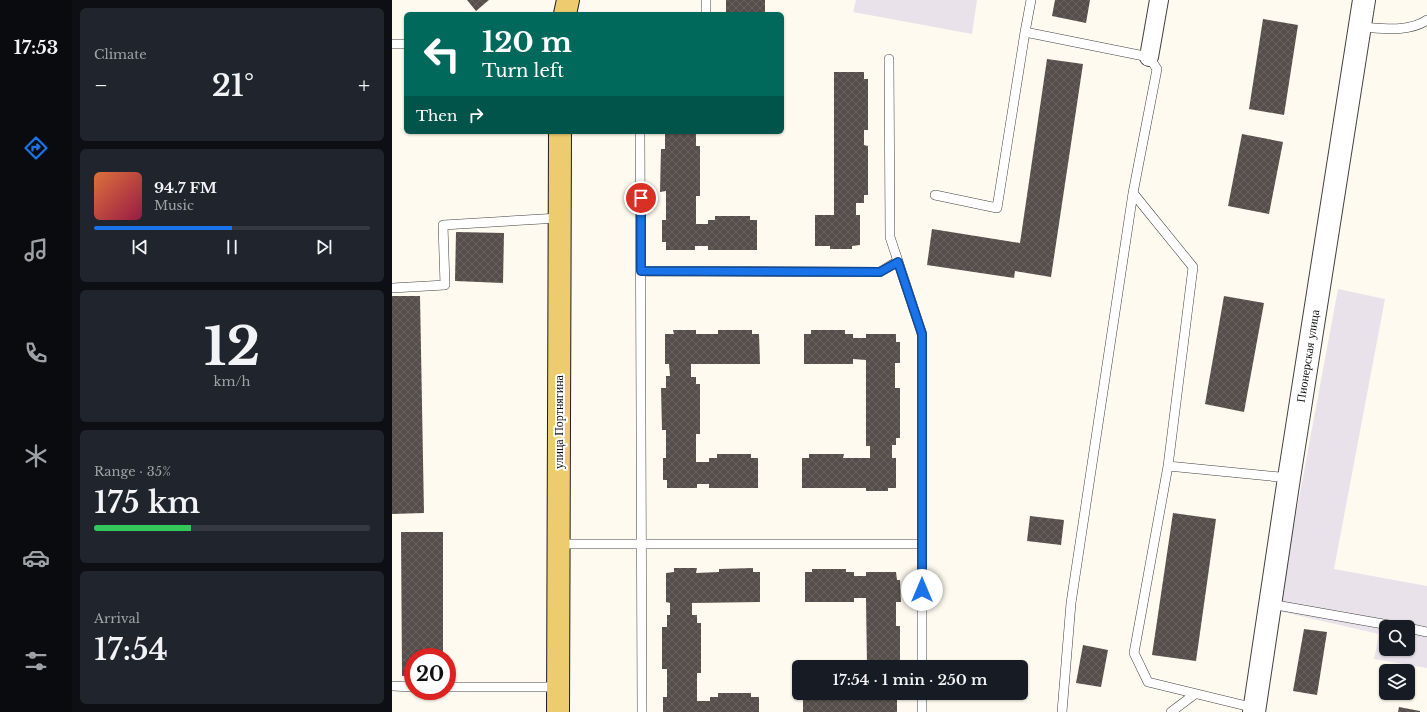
<!DOCTYPE html>
<html lang="en">
<head>
<meta charset="utf-8">
<style>
	body { margin:0; font-family:"Libre Baskerville",serif; background:#20242c; color:#f1f3f6; height:100vh; display:flex; flex-direction:column; font-size:15px; white-space:nowrap }
	* { box-sizing:border-box; margin:0 }
	p { font-size:13px; color:#9ea1a6 }
	.icon { flex:none; width:22px; height:22px; fill:none; stroke:currentColor; stroke-width:2; stroke-linecap:round; stroke-linejoin:round }
	.map { position:relative; flex:1; overflow:hidden }
	.panel { display:flex; flex-direction:column; gap:8px; padding:8px; background:#0d0f14; width:320px }
	.panel>* { flex:none }
	.hud { position:absolute; left:12px; top:12px; width:380px; height:122px; border-radius:6px; box-shadow:0 1px 3px #0004; background:#00695c; color:#fff; overflow:hidden }
	.fabs { position:absolute; left:987px; top:620px; display:grid; gap:8px }
	.fabs a { display:grid; place-items:center; width:36px; height:36px; border-radius:6px; background:#171b24; box-shadow:0 1px 3px #0004; font-size:20px }
	.speed { position:absolute; left:12px; top:648px; display:flex; gap:8px; font-size:20px; font-weight:700; text-align:center }
	.speed>* { display:grid; place-content:center; width:52px; height:52px; border-radius:50%; background:#171b24; box-shadow:0 1px 3px #0004; line-height:1 }
	.speed .limit { border:6px solid #d22; background:#fff; color:#111 }
	.pin { position:absolute; display:grid; place-items:center; width:34px; height:34px; color:#fff; margin:-17px; border:2px solid #fff; border-radius:50%; box-shadow:0 1px 4px #0007 }
	.me { position:absolute; width:44px; margin:-22px; rotate:0deg; stroke-linejoin:round; filter:drop-shadow(0 0 3px #0008) }
	.turn { display:flex; align-items:center; gap:14px; height:84px; padding:0 12px; font-size:18px }
	.turn .icon { width:52px; height:52px; stroke-width:2.5 }
	.turn b { display:block; font-size:28px; line-height:34px }
	.then { display:flex; align-items:center; height:38px; padding:0 12px; background:#0003; gap:8px; font-size:15px }
	.big { font-size:30px; font-weight:600; line-height:1.1 }
	.panel .tile { flex:1; display:flex; flex-direction:column; justify-content:center; gap:6px; min-width:0; padding:0 14px; border-radius:6px; background:#20242c }
	.panel .dial { align-items:center; gap:0 }
	.dial b { font-size:52px; line-height:1 }
	.song { display:flex; align-items:center; gap:12px }
	.cover { width:48px; height:48px; border-radius:6px; background:linear-gradient(135deg,hsl(20 70% 55%),hsl(340 70% 35%)) }
	.played { height:4px; border-radius:2px; background:linear-gradient(90deg,#1a73e8 50%,#363941 50%) }
	.keys { display:flex; justify-content:space-around; direction:ltr }
	.heat { display:flex; justify-content:space-between; align-items:center; font-size:22px; direction:ltr }
	.charge { height:6px; border-radius:3px; background:linear-gradient(90deg,#34c759 35%,#363941 0) }
	.trip { position:absolute; left:400px; top:660px; width:236px; height:40px; border-radius:6px; background:#171b24; box-shadow:0 1px 3px #0004; font-weight:600; line-height:40px; text-align:center }
	main { display:flex; flex:1; min-height:0 }
	.menu { display:flex; flex-direction:column; width:72px; justify-content:space-around; align-items:center; background:#090b0e; color:#9ea1a6 }
	.menu .icon { width:28px; height:28px }
	.menu .current { color:#1a73e8 }
	.menu b { font-size:18px; color:#f1f3f6 }
	.map>svg:first-child { display:block }
</style>
</head>
<body>
<main>
<nav class="menu">
<b>17:53</b>
<svg class="icon current" aria-label="directions" viewBox="0 0 24 24"><path d="M12 3l9 9-9 9-9-9zM9 14v-3h6M13 9l2 2-2 2"/></svg>
<svg class="icon" aria-label="music" viewBox="0 0 24 24"><path d="M9 18V5l10-2v13"/><circle cx="6" cy="18" r="3"/><circle cx="16" cy="16" r="3"/></svg>
<svg class="icon" aria-label="phone" viewBox="0 0 24 24"><path d="M5 4h4l2 5-3 2q2 4 5 5l2-3 5 2v4C11 20 4 13 5 4z"/></svg>
<svg class="icon" aria-label="climate" viewBox="0 0 24 24"><path d="M12 3v18M4 7l16 10M4 17L20 7"/></svg>
<svg class="icon" aria-label="car" viewBox="0 0 24 24"><path d="M5 17H2v-5l4-1 3-4h7l3 4 3 1v5h-3M9 17h6M6 11h13"/><circle cx="7" cy="17" r="2"/><circle cx="17" cy="17" r="2"/></svg>
<svg class="icon" aria-label="filters" viewBox="0 0 24 24"><path d="M4 7h16M4 17h16"/><circle cx="9" cy="7" r="2"/><circle cx="15" cy="17" r="2"/></svg>
</nav>
<section class="panel">
<div class="tile"><p>Climate</p>
<div class="heat"><a>−</a><b class="big">21°</b><a>+</a></div>
</div>
<div class="tile">
<div class="song"><i class="cover"></i><div><b>94.7 FM</b><p>Music</p></div></div>
<div class="played"></div>
<div class="keys"><svg class="icon" aria-label="previous" viewBox="0 0 24 24"><path d="M18 5L8 12l10 7zM5 5v14"/></svg><svg class="icon" aria-label="pause" viewBox="0 0 24 24"><path d="M8 5v14M16 5v14"/></svg><svg class="icon" aria-label="next" viewBox="0 0 24 24"><path d="M6 5l10 7-10 7zM19 5v14"/></svg></div>
</div>
<div class="tile dial"><b>12</b><p>km/h</p></div>
<div class="tile"><p>Range · 35%</p><b class="big">175 km</b><div class="charge"></div></div>
<div class="tile"><p>Arrival</p><b class="big">17:54</b></div>
</section>
<div class="map">
<svg width="1035" height="712" viewBox="0 0 1035 712">
	<defs>
		<pattern id="building-cross-hatch" width="8" height="8" patternUnits="userSpaceOnUse"><rect width="8" height="8" fill="#554e4a"/><path d="M0 0l8 8M0 8l8-8" fill="none" stroke="#686360"/></pattern>
	</defs>
	<rect width="100%" height="100%" fill="#fefaef"/>
	<path fill="#eae2eb" fill-rule="evenodd" d="M464,0h121l-5,34 -119,-22z
		M946,289l47,10 -51,270 93,17v82l-53,-9 5,-25 -101,-23zM994,627h22v22h-22z"/>
	<path fill="url(#building-cross-hatch)" d="M75,0h22l-13,11z
		M334,0h39v14h-39z
		M663,0h35l-4,23 -34,-7z
		M871,19l35,6 -14,90 -35,-6z
		M655,59l36,5 -32,213 -36,-6 -1,7 -87,-13 5,-36 88,14z
		M442,72h30v7h4v51h-4v15l4,1v49h-4v8h-8v12h4v30l-8,1v3h-22v-3h-15v-31h19z
		M273,132h31v14h4v50h-4v28h12v-4h7v-4h35v4h7v30h-49v-4h-13v4h-29v-8h-4v-22h4v-29l-6,1 1,-43h4z
		M850,134l41,8 -14,72 -41,-8z
		M64,232l48,1 -1,50 -48,-2z
		M0,296h28l4,217 -32,1z
		M832,296l40,7 -20,109 -39,-8z
		M281,330h23v4h22v-4h34v4h7l1,30h-69v13h5v7h4v50h-4v28h13v-4h8v-4h34v4h7v30h-49v-4h-12v4h-30v-8h-4v-22h3v-28h-4l-1,-42h5v-12h4l-1,-12h-4v-30h9z
		M419,330h34v4h8v4h13v-4h30v8h4v21h-5v25h5v50h-4v7h-4v13h4v30h-8v3h-22v-3h-64v-30h7v-4h35l-1,4h27v-12h-4v-86l-13,-1v5h-49v-30h7z
		M781,513l43,6 -20,142 -44,-6z
		M638,516l34,4 -3,25 -34,-4z
		M9,532h42v125h-30v19h-11z
		M282,568h23l-1,5 23,-1v-3l34,-1v4h7v30l-68,1v12h5v8h4v50h-4v28h13v-4h8v-4h33v4h8v15h-96v-15h4v-28h-5v-42h5v-12h3v-12l-4,-1v-29l8,-1z
		M420,569h34v3h8v4h12v-4h30l1,8h3l1,22h-5v24h4v41h-33l-1,-69h-12v4h-49v-30h7z
		M912,629l23,3 -10,63 -24,-4z
		M691,645l25,5 -7,37 -25,-4z
		M418,693h34v4h27v-4h22v3h4v16h-94v-15h7z
		M1007,707l21,4v1h-22z"/>
	<g fill="none" stroke-linecap="round" stroke-linejoin="round">
		<g stroke="#404040" stroke-width="10">
			<path id="service" d="M314,0v14
				M968,27c21,1 48,6 67,-7
				M633,32l124,25 8,12 -24,124 60,74 -25,199 -34,187 14,29 107,26
				M0,44h14
				M497,59l1,178 32,97v210
				M248,132l2,580
				M543,195l62,13 28,-176 6,-32
				M249,271l239,1 18,-11
				M0,288l53,-3 -2,-60 116,-7
				M776,466l121,12
				M167,544h363v123
				M878,604l130,23
				M1016,628l19,4
				M0,686l21,1
				M55,687h111
				M530,693v19
				M670,712l9,-109 62,-410
				M779,712l24,-18"/>
		</g>
		<g stroke="#404040" stroke-width="20">
			<path id="minor" d="M757,57l10,-57"/>
		</g>
		<g stroke="#404040" stroke-width="24">
			<path id="tertiary" d="M862,712l35,-234 75,-478"/>
		</g>
		<g stroke="#1e1e1e" stroke-width="24">
			<path id="primary" d="M173,14l3,-14
				M166,712l2,-580"/>
		</g>
		<use href="#service" stroke="#fff" stroke-width="9"/>
		<use href="#minor" stroke="#fff" stroke-width="18"/>
		<use href="#tertiary" stroke="#fff" stroke-width="22"/>
		<use href="#primary" stroke="#edcc6f" stroke-width="22"/>
	</g>
	<g fill="none" stroke-linecap="round" stroke-linejoin="round">
		<g stroke="#114b97" stroke-width="10">
			<path id="route" d="M249,198v73l239,1 18,-10 24,72v256"/>
		</g>
		<use href="#route" stroke="#1a73e8" stroke-width="7"/>
	</g>
	<g text-anchor="middle" stroke-width="4" stroke-linejoin="round" paint-order="stroke">
		<g font-size="12" fill="#0d0d0d" stroke="#fff">
			<text transform="translate(916 356) rotate(-81)" y="4">Пионерская улица</text>
			<text transform="translate(167 422) rotate(-90)" y="4">улица Портнягина</text>
		</g>
	</g>
</svg>
<div class="fabs">
<a><svg class="icon" aria-label="search" viewBox="0 0 24 24"><circle cx="10" cy="10" r="6"/><path d="M15 15l6 6"/></svg></a>
<a><svg class="icon" aria-label="layers" viewBox="0 0 24 24"><path d="M12 4l9 5-9 5-9-5zM3 14l9 5 9-5"/></svg></a>
</div>
<div class="speed"><div class="limit">20</div></div>
<div class="pin" style="left:249px;top:198px;background:#d93025"><svg class="icon" aria-label="arrive" viewBox="0 0 24 24"><path d="M6 21V4h12l-3 4 3 4H6"/></svg></div>
<svg class="me" style="left:530px;top:590px" viewBox="-20 -20 40 40"><circle r="19" fill="#fff"/><path d="M0-13L10 11 0 6-10 11z" fill="#1a73e8"/></svg>
<div class="trip">17:54 · 1 min · 250 m</div>
<div class="hud">
<div class="turn"><svg class="icon" aria-label="left" viewBox="0 0 24 24"><path d="M17 20v-9H6M10 6l-5 5 5 5"/></svg><div><b>120 m</b>Turn left</div></div>
<div class="then">Then<svg class="icon" aria-label="right" viewBox="0 0 24 24"><path d="M7 20v-9h11M14 6l5 5-5 5"/></svg></div>
</div>
</div>
</main>
</body>
</html>
